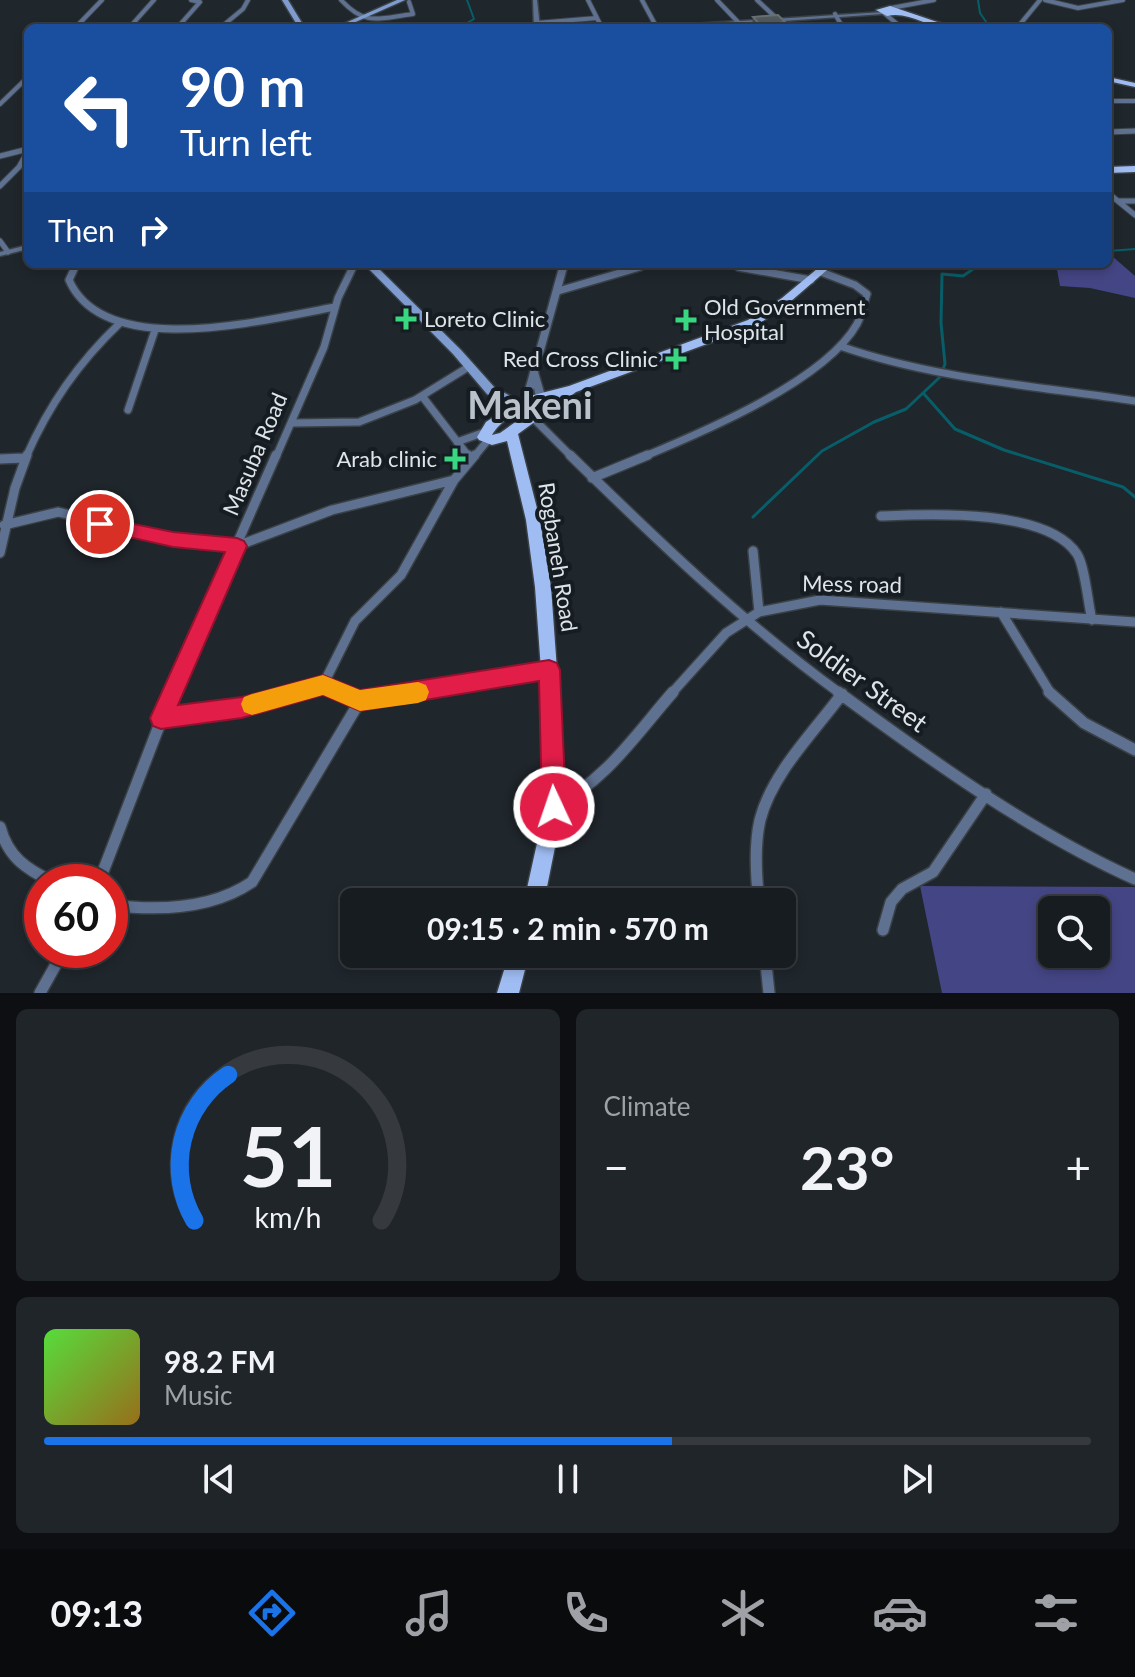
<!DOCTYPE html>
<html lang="en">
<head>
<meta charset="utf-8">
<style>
	body { margin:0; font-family:Lato,sans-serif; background:#20252a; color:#f1f3f6; height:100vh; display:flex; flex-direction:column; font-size:30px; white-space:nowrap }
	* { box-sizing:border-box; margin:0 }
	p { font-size:26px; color:#9ea1a5 }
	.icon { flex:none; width:44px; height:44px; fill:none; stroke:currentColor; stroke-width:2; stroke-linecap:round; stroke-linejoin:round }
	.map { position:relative; height:993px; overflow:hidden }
	.sheet { display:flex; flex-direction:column; gap:16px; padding:16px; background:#0d0f12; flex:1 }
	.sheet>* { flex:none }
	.guide { position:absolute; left:24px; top:24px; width:1088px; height:244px; border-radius:12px; box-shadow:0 4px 12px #0003,0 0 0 2px #363a3f; background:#1a4fa0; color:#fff; overflow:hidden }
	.fabs { position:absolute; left:1038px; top:896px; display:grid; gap:16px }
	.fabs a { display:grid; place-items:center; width:72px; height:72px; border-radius:12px; background:#171c21; box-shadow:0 4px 12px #0003,0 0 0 2px #363a3f; font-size:40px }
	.speed { position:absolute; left:24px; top:864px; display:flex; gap:16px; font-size:40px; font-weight:700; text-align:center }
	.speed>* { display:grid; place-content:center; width:104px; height:104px; border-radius:50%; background:#171c21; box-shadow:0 4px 12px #0003,0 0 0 2px #363a3f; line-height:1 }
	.speed .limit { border:12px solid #d22; background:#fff; color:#111 }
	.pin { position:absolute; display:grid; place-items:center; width:68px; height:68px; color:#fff; margin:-34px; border:4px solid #fff; border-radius:50%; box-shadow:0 2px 8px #0007 }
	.me { position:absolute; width:88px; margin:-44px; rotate:357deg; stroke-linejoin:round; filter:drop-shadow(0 0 6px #0008) }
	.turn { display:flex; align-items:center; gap:28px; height:168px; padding:0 24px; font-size:36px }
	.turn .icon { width:104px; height:104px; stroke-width:2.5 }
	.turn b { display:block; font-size:56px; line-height:68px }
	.then { display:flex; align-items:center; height:76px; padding:0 24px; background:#0003; gap:16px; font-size:30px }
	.big { font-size:60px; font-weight:700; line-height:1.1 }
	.sheet .tile { flex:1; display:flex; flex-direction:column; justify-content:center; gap:12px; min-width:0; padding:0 28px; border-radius:12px; background:#20252a }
	.sheet .dial { align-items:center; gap:0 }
	.dial svg { height:208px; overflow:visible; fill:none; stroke:#363a3f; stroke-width:7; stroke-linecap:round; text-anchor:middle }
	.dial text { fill:#f1f3f6; stroke:none }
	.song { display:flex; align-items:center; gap:24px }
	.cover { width:96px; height:96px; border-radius:12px; background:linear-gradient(135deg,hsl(110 70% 55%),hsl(40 70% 35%)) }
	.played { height:8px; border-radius:4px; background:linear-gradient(90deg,#1a73e8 60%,#363a3f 60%) }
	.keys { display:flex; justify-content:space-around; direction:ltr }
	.heat { display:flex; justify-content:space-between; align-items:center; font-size:44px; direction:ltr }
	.sheet .tiles { flex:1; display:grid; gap:16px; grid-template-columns:1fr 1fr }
	.tile:last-child { grid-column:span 2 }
	.trip { position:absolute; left:340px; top:888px; width:456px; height:80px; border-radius:12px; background:#171c21; box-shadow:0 4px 12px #0003,0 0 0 2px #363a3f; font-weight:700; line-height:80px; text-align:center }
	.tab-bar { display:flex; height:128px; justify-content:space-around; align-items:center; background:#090b0d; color:#9ea1a5 }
	.tab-bar .icon { width:56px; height:56px }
	.tab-bar .on { color:#1a73e8 }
	.tab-bar b { font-size:36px; color:#f1f3f6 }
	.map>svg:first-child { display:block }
</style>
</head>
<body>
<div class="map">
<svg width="1135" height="993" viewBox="0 0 1135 993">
	<rect width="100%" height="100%" fill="#1f262c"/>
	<path fill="#444584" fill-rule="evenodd" d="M1108,256h4l23,20v22l-45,-10 -30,-2 -4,-22h52z
		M920,886l215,1v106h-193zM1052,910h44v44h-44z"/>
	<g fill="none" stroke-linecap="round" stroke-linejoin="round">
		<path stroke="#085e68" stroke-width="2" d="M467,0l7,19 -7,4v5
			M978,0l2,13 9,13 -2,2
			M1108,251l27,-2
			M975,269l1,-5"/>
		<path stroke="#085e68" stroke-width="3" d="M924,394l31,35 49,21 119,37 12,10
			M753,517l69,-66 52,-29 32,-13 34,-32 5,-13 -4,-41 1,-49 21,2 13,-9"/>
		<g stroke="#3a4146" stroke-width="6">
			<path id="minor-far4" d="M341,0c25,27 38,18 72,14l-4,-12
				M588,0l14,28
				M642,0l15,28
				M717,0l21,22
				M757,0l30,28
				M1045,0l33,8 45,-8
				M891,8l43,-8
				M884,13l18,15
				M835,14l8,14
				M536,23l61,-5
				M75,28l27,-28
				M129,28l25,-28
				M177,28l23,-26 -9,-2
				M220,28l23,-19 5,-9
				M1017,28l23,-28
				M1108,101h27
				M0,104l28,-27"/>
		</g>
		<g stroke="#3a4146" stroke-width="7">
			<path id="minor-far3" d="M1108,132l27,-1
				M0,156l28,-7
				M0,186l19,-19 9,-16
				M1108,193l27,22
				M1119,201h16
				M0,241l8,11
				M724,264l25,5
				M74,269l2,-5
				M352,269l2,-5
				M633,269l16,-5"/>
		</g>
		<g stroke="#3a4146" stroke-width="10">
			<path id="minor-far2" d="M75,267l-6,13c36,82 199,39 266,27
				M738,267l73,13
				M558,291l82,-24
				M840,346c94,33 197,40 295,55
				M422,396l47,61
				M128,410l27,-80
				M531,416l41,41
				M291,423l68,-1 56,-22 55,-34
				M457,442l28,-10
				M26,457c23,-52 52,-94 94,-134
				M276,457l48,-110 14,-49 15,-31
				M474,457l14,-17
				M643,457c60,-25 182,-76 214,-133 5,-9 7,-21 10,-30l-12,-9 -34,-13"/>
		</g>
		<g stroke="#3a4146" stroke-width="12">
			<path id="minor-far1" d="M468,455l3,4
				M570,455c87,85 173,168 271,239
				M0,459l23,-1
				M592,478l56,-23
				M881,516c47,-2 166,-8 196,38 8,12 11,50 15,66
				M4,525l54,-13 115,28 64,6 95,-36 122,-30
				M753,551l6,61
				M0,553l15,-65 12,-33
				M1001,612l50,82
				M323,685l32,-64 46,-46 53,-95 21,-25
				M171,694l105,-239
				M288,694l35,-9 22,9
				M400,694l148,-24
				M671,694l55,-61 33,-21 61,-12 315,22"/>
		</g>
		<g stroke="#3a4146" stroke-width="14">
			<path id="minor" d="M340,692l20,9 52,-9
				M838,692c94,69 191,139 297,187
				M1049,692l35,31 51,27
				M161,718l81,-11 54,-15
				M554,806c50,-23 83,-73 119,-114
				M0,827c8,30 26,42 53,55
				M99,882l73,-190
				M759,902c-3,-26 -5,-56 1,-82 12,-47 54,-88 82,-126
				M110,905c48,6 101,5 142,-23l108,-181
				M883,930l8,-28 11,-13 31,-17 53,-78
				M765,954l4,39
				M40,993l24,-43"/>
		</g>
		<g stroke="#3a4146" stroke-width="3">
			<path id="tertiary" d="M533,0h4l3,28h-6z
				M884,12l-2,2 -199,14h-25l3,-2z
				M28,245v4l-28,7v-4z
				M347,264h26l1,1c-6,4 -21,3 -27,-1z
				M560,264h8l-30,108 10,34 -5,3 -5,-3 -4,-18 -5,15h-6l-1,-2z"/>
		</g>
		<g stroke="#3a4146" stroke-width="3">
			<path id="secondary" d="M282,0h6l17,28h-6z
				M397,0h8l-63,28h-8z
				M364,264h10l87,86 34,38 27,14 1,3 -1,3h-8l-27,-14 -34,-40z"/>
		</g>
		<g stroke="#3a4146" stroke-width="3">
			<path id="primary" d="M890,6l59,20 1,2c-23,0 -41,-17 -63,-12l-11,-6z
				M1108,77l27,6v4l-27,-6z
				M1135,166v6l-27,1v-6z
				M823,264h11l-44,38 -34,24 -180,66 -58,42 22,86 11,67 6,83 6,137 -19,95h-20l21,-95 -4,-137 -6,-83 -9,-67 -19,-79 -15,4 -13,-5 -2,-3 9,-15 36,-24 47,-12 179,-66 34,-22zM548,399l-48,34 -8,2c10,-18 37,-30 56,-36z
				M509,954h20l-10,39h-22z"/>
		</g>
		<use href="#minor-far4" stroke="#5f7191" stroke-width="4"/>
		<use href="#minor-far3" stroke="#5f7191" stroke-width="5"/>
		<use href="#minor-far2" stroke="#5f7191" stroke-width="7"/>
		<use href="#minor-far1" stroke="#5f7191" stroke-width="9"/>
		<use href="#minor" stroke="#5f7191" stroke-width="11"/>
		<use href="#tertiary" fill="#5f7191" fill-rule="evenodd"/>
		<use href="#secondary" fill="#7f9cd0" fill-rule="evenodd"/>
		<use href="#primary" fill="#a0bdf3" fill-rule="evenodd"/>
	</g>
	<path fill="#3f494d" d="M753,17l32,5 -1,6h-31l-1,-2z"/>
	<path fill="#2b3439" d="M785,22l-1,6h-23v-2z"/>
	<path fill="#50595d" stroke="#676f73" stroke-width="2" d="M778,15l7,7 -24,4 -8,-9z"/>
	<path fill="#e11d48" stroke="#92132f" stroke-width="2" d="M100,517l73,15 64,6 7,3 3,5 -69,159 64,-8 81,-22 37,15 189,-30 8,3 3,7 6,137 -4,8 -8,4 -9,-4 -3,-8 -3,-126 -179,30 -37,-16 -81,23 -81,11 -8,-3 -3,-8 75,-166 -52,-5 -80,-18 -2,-5 2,-5z"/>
	<path fill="#f59e0b" d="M323,675l37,15 58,-8 8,3 3,7 -3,8 -8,3 -58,8 -37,-16 -71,20 -8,-3 -3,-8 3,-7 8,-3z"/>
	<g fill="#38d880" stroke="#161d22" stroke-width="3">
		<path d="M402 307h8v8h8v8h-8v8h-8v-8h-8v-8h8z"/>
		<path d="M682 308h8v8h8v8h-8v8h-8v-8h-8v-8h8z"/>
		<path d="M672 347h8v8h8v8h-8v8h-8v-8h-8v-8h8z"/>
		<path d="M451 447h8v8h8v8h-8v8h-8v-8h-8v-8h8z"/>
	</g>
	<g text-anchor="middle" stroke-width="8" stroke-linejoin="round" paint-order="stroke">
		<g font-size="22" fill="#dfe4e8" stroke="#161d22" text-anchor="start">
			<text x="704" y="315">Old Government<tspan x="704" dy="25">Hospital</tspan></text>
			<text x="424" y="327">Loreto Clinic</text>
			<text x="658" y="367" text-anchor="end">Red Cross Clinic</text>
			<text x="437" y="467" text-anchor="end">Arab clinic</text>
		</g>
		<g font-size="22" fill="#dfe4e8" stroke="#161d22">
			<text transform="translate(255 454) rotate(-67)" y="8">Masuba Road</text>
			<text transform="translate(558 557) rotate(81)" y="8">Rogbaneh Road</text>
			<text transform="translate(852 584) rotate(1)" y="8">Mess road</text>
		</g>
		<g font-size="26" fill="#dfe4e8" stroke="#161d22">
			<text transform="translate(862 681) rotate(36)" y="9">Soldier Street</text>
		</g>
		<g font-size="38" font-weight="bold" fill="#bac3cb" stroke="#161d22">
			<text x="530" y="419">Makeni</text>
		</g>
	</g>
</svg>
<div class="fabs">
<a><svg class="icon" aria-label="search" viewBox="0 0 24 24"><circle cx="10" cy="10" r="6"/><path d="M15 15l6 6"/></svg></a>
</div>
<div class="speed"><div class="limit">60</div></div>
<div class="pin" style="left:100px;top:524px;background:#d93025"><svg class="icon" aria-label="arrive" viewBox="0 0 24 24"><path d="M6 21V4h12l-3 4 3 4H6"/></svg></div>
<svg class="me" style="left:554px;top:807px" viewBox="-20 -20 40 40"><circle r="17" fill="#e11d48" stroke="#fff" stroke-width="3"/><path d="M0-11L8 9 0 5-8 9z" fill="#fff"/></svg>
<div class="trip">09:15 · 2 min · 570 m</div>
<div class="guide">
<div class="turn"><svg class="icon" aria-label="left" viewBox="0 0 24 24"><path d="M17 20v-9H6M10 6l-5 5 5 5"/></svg><div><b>90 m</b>Turn left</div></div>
<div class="then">Then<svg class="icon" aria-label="right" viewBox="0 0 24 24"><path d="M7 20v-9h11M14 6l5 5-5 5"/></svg></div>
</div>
</div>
<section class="sheet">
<div class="tiles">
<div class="tile dial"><svg viewBox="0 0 100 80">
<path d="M14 69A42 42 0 1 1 86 69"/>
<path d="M14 69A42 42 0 0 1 27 13" stroke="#1a73e8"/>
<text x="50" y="56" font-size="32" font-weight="700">51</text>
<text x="50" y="72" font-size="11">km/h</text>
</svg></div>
<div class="tile"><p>Climate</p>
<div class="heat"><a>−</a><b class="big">23°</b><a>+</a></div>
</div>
<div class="tile">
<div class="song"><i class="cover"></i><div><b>98.2 FM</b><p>Music</p></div></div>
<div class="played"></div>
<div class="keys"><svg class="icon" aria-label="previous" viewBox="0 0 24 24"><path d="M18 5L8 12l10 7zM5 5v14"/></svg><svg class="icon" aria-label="pause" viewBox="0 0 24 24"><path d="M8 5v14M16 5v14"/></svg><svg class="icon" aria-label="next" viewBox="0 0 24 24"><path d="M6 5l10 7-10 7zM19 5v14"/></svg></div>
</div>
</div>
</section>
<nav class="tab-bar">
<b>09:13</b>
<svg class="icon on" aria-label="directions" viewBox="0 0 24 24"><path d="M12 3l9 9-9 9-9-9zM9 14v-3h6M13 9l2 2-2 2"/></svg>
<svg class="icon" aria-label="music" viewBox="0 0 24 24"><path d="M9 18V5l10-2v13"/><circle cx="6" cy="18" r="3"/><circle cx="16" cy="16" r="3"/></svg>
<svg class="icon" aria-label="phone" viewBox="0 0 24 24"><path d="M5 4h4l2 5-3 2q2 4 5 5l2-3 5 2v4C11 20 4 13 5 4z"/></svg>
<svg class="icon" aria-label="climate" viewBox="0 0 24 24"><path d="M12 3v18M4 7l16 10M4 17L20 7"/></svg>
<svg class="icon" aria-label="car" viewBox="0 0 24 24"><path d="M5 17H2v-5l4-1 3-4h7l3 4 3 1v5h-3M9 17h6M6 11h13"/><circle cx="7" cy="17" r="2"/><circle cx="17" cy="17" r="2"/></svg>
<svg class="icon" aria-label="filters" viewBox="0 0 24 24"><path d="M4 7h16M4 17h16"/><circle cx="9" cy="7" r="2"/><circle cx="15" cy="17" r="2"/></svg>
</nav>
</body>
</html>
